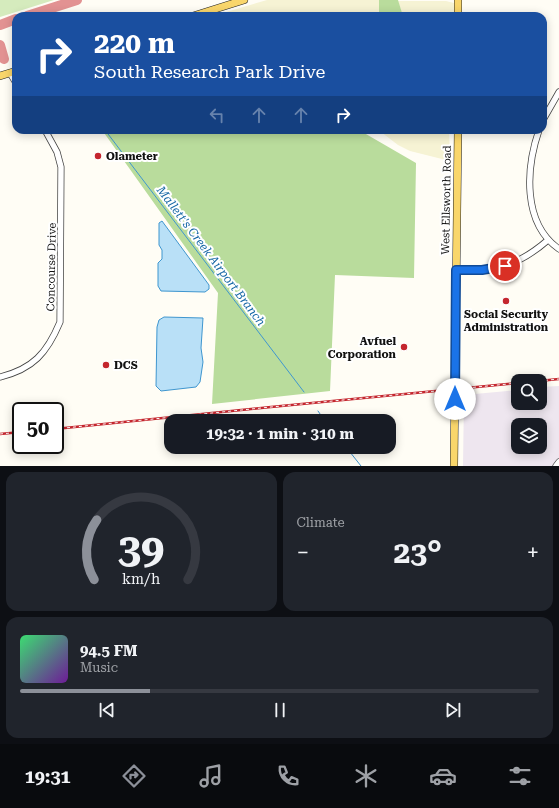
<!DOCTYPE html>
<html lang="en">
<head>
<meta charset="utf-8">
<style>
	body { margin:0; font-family:"Roboto Serif",serif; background:#20242c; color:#f1f3f6; height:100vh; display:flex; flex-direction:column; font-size:15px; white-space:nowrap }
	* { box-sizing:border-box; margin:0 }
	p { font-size:13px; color:#9ea1a6 }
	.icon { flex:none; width:22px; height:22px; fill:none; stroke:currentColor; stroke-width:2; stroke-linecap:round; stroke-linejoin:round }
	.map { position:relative; height:466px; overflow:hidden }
	.sheet { display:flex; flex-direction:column; gap:6px; padding:6px; background:#0d0f14; flex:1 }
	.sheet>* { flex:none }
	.hud { position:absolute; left:12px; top:12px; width:535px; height:122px; border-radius:12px; box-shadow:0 2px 10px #0003; background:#1a4fa0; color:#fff; overflow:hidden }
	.buttons { position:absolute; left:511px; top:374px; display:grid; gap:8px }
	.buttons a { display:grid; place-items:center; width:36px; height:36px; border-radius:8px; background:#171b24; box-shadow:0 2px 10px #0003; font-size:20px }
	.speed { position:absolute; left:12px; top:402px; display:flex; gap:8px; font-size:20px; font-weight:700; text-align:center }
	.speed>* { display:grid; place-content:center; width:52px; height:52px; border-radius:50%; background:#171b24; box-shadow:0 2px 10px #0003; line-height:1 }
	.speed .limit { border:2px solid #111; border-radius:6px; background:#fff; color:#111 }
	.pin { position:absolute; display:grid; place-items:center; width:34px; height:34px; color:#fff; margin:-17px; border:2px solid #fff; border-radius:50%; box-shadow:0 1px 4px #0007 }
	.me { position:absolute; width:44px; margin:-22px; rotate:0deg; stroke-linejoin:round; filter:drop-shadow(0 0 3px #0008) }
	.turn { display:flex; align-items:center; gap:14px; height:84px; padding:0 16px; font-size:18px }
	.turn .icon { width:52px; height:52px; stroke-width:2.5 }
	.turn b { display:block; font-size:28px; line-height:34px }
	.lanes { display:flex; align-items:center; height:38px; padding:0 16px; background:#0003; justify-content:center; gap:20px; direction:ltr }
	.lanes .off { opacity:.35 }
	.big { font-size:30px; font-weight:700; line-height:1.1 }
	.sheet .tile { flex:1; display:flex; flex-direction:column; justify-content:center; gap:6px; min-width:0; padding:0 14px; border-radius:12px; background:#20242c }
	.sheet .dial { align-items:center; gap:0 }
	.dial svg { height:104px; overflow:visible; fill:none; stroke:#363941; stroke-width:7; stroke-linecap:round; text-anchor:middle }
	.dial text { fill:#f1f3f6; stroke:none }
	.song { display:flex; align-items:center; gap:12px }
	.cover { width:48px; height:48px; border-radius:6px; background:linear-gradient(135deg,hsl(140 70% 55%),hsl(280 70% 35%)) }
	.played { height:4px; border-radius:2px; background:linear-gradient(90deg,#8c9099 25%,#363941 25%) }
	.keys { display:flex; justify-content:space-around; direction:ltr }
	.heat { display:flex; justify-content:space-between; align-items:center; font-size:22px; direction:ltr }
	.sheet .tiles { flex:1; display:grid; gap:6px; grid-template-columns:1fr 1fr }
	.tile:last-child { grid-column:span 2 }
	.trip { position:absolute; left:164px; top:414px; width:232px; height:40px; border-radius:12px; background:#171b24; box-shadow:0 2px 10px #0003; font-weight:700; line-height:40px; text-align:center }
	.tabs { display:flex; height:64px; justify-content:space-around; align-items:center; background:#090b0e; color:#9ea1a6 }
	.tabs .icon { width:28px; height:28px }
	.tabs .on { color:#8c9099 }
	.tabs b { font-size:18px; color:#f1f3f6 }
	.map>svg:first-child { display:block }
</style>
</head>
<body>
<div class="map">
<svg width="559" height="466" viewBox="0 0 559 466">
	<rect width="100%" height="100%" fill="#fffdf5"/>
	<path fill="#eee6ef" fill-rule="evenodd" d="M559,386v80h-96l1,-71 54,-5v13h22v-16zM518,425h22v22h-22z"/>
	<path fill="#f6f3d4" d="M267,0h112v16h-158l-1,-1 3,-2z
		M398,1h48l8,2v13h-51z
		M363,130h86l1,27 -2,3h-2l-36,-9 -12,-6 -17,-13 -13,1z"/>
	<path fill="#d5ebbd" d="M0,0h54l-54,17z"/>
	<path fill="#b9dc9c" d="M379,0h19l5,16h-24z
		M102,130h257l57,33 -2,115 -79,-3 -5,116 -118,13 6,-111z"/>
	<path fill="#b9e0f7" stroke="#3f96cf" d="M162,221l47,64v4l-4,3 -44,-1 -3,-5v-23l4,-4v-9l-3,-5v-22z
		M164,317l39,1 -2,30 2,14 -3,20 -4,5 -35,4 -5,-5 1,-59 2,-7z"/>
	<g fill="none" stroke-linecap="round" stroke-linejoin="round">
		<path stroke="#3f96cf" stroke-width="1" d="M105,130l199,262
			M318,411l7,10
			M346,447l15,19"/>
		<path stroke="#e29292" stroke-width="10" d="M27,16l50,-16
			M0,25l16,-6
			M0,45l4,14"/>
		<g stroke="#444" stroke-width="7">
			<path id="minor" d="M10,73l6,10
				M543,120l16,-28
				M539,130c-13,38 -17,93 20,119
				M456,270c39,2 62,-4 92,-30
				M0,377c33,-8 47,-24 60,-55l1,-155 -4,-15 -12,-22
				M556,466l3,-4"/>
		</g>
		<g stroke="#222" stroke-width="8">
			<path id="major" d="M458,0v16
				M193,16l51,-16
				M0,76l16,-5
				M454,466l4,-336"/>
		</g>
		<use href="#minor" stroke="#fff" stroke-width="5.5"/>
		<use href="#major" stroke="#f9d66b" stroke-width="7"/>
		<g stroke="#c4262e" stroke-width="2.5">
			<path id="rail" d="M539,381l20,-2
				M55,429l216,-22 247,-24
				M0,434l21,-2"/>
		</g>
		<use href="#rail" stroke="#fff" stroke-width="1" stroke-dasharray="3" stroke-linecap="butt"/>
	</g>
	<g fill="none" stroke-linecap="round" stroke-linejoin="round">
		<g stroke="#114b97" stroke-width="10">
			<path id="route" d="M455,399l1,-129h26l23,-4"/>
		</g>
		<use href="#route" stroke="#1a73e8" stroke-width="7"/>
	</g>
	<g fill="#c4262e" stroke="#fff" stroke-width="1.5">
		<circle cx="98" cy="156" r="4"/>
		<circle cx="506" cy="301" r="4"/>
		<circle cx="404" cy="347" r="4"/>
		<circle cx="106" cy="365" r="4"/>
	</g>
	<g text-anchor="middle" stroke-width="4" stroke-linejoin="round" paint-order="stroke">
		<g font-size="11" font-weight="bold" fill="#111" stroke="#fff" text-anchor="start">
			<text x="106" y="160">Olameter</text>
			<text x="506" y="318" text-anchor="middle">Social Security<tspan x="506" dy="13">Administration</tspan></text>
			<text x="396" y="345" text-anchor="end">Avfuel<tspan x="396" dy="13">Corporation</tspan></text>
			<text x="114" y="369">DCS</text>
		</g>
		<g font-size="11" fill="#111" stroke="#fff">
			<text transform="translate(446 200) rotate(-89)" y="4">West Ellsworth Road</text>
			<text transform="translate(51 267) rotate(-89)" y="4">Concourse Drive</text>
		</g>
		<g font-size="12" font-style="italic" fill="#1768a6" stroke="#fff">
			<text transform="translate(211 256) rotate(53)" y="4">Mallett's Creek Airport Branch</text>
		</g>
	</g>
</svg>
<div class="buttons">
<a><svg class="icon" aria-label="search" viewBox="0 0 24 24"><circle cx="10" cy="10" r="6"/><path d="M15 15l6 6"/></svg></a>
<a><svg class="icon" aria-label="layers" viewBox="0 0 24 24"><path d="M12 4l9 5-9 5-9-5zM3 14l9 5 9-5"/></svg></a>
</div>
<div class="speed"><div class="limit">50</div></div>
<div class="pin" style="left:505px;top:266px;background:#d93025"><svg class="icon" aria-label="arrive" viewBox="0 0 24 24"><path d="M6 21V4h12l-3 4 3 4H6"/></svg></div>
<svg class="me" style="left:455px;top:399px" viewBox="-20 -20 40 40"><circle r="19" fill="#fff"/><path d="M0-13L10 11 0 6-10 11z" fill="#1a73e8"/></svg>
<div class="trip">19:32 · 1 min · 310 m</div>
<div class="hud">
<div class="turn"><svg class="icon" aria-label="right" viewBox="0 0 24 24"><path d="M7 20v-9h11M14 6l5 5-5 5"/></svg><div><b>220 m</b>South Research Park Drive</div></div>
<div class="lanes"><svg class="icon off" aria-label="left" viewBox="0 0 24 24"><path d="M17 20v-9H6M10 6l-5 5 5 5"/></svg><svg class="icon off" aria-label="ahead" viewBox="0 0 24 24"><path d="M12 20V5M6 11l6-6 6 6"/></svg><svg class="icon off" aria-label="ahead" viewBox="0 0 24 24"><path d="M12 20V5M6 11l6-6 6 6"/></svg><svg class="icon" aria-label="right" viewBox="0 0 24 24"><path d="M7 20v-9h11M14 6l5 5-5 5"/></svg></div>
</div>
</div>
<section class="sheet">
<div class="tiles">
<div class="tile dial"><svg viewBox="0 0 100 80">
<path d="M14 69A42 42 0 1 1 86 69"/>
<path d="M14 69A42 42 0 0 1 16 23" stroke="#8c9099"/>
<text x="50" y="56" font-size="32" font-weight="700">39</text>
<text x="50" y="72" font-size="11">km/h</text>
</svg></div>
<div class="tile"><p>Climate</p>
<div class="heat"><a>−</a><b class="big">23°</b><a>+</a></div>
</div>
<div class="tile">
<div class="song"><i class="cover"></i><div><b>94.5 FM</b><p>Music</p></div></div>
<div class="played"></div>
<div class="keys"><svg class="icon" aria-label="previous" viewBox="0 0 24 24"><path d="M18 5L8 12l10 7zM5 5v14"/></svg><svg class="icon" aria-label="pause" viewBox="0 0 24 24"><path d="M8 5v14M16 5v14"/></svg><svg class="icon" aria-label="next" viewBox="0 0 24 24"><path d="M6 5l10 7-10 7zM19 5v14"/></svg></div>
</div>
</div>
</section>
<nav class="tabs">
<b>19:31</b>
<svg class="icon on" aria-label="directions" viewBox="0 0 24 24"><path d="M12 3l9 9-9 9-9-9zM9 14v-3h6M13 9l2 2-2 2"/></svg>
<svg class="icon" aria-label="music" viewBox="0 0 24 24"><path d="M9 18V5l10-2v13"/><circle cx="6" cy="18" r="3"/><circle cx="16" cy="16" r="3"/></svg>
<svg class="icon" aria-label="phone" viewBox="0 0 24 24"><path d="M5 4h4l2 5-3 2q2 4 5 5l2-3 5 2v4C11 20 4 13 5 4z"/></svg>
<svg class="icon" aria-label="climate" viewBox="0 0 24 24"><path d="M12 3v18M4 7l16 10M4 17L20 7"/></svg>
<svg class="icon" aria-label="car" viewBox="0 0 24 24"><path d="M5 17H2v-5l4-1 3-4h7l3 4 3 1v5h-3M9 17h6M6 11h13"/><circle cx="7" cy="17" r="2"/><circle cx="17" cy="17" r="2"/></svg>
<svg class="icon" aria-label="filters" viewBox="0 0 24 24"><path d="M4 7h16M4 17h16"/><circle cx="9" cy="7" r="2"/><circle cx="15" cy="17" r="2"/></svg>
</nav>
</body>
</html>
